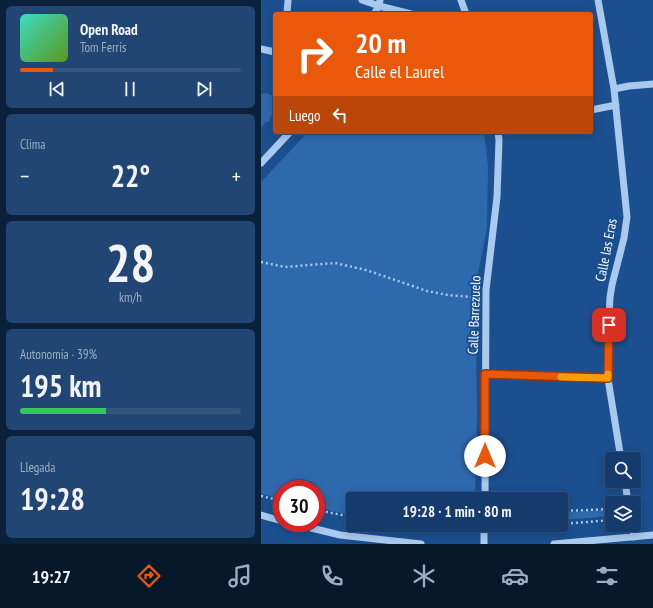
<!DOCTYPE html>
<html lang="es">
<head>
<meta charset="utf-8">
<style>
	body { margin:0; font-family:"PT Sans Narrow",sans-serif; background:#214673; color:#f1f3f6; height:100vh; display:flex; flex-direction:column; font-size:15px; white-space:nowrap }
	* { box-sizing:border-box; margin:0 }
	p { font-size:13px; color:#9dadc1 }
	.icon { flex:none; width:22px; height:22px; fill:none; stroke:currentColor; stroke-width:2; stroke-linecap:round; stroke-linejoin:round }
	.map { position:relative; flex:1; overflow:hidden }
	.panel { display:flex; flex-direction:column; gap:6px; padding:6px; background:#0b203b; width:261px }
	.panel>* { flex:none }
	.banner { position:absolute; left:12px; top:12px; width:320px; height:122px; border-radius:4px; box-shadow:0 2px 10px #0003,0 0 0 1px #33557e; background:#ea580c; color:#fff; overflow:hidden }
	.buttons { position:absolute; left:344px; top:452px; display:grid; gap:8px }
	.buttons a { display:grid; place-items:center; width:36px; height:36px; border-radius:4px; background:#143b6b; box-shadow:0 2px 10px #0003,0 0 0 1px #33557e; font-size:20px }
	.speed { position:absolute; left:12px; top:480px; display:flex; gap:8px; font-size:20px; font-weight:700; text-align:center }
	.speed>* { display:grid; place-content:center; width:52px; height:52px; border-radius:50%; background:#143b6b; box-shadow:0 2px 10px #0003,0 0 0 1px #33557e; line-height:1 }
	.speed .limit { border:6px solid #d22; background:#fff; color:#111 }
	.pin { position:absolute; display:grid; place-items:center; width:34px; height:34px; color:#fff; margin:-17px; border-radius:8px; box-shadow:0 2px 6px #0006 }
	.me { position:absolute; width:44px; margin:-22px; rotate:0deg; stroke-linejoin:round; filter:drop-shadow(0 0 3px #0008) }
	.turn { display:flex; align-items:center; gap:14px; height:84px; padding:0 16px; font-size:18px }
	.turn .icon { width:52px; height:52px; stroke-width:2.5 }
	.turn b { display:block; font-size:28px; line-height:34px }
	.then { display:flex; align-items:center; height:38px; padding:0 16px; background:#0003; gap:8px; font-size:15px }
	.big { font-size:30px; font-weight:700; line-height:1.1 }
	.panel .tile { flex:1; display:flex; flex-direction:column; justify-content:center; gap:6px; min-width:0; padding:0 14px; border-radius:6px; background:#214673 }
	.panel .dial { align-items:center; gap:0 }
	.dial b { font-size:52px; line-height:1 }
	.song { display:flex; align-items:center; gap:12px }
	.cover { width:48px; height:48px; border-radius:6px; background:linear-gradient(135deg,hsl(170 70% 55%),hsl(90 70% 35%)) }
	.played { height:4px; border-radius:2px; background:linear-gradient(90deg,#ea580c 15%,#33557e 15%) }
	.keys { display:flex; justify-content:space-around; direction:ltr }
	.heat { display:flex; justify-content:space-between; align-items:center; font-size:22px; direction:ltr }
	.charge { height:6px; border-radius:3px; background:linear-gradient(90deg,#34c759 39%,#33557e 0) }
	.trip { position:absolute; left:85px; top:492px; width:222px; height:40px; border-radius:4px; background:#143b6b; box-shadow:0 2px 10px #0003,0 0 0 1px #33557e; font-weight:700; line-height:40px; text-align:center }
	.menu { display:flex; height:64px; justify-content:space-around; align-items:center; background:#08182b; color:#9dadc1 }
	.menu .icon { width:28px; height:28px }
	.menu .selected { color:#ea580c }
	.menu b { font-size:18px; color:#f1f3f6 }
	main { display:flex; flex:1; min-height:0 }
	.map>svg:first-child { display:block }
</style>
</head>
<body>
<main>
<section class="panel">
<div class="tile">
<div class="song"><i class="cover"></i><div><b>Open Road</b><p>Tom Ferris</p></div></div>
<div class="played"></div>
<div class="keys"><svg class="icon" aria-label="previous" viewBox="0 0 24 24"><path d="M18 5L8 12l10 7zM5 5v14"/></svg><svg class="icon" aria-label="pause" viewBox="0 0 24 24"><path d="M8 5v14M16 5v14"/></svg><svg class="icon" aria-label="next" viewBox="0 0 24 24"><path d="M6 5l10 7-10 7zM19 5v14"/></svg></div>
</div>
<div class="tile"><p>Clima</p>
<div class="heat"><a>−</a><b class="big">22°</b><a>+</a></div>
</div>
<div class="tile dial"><b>28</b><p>km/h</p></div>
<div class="tile"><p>Autonomía · 39%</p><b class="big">195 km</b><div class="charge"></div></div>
<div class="tile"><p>Llegada</p><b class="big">19:28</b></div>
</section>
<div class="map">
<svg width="392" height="544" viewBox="0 0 392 544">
	<rect width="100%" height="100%" fill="#1b4f8f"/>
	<path fill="#2e69ad" d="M5,93l9,4v9l-6,16h-3l-5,6v-34z
		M47,132h176l4,34 -1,62 -12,61 2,124 -2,86h-122v16l-37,-7v-19h-34v10l-21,-5v-312z
		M349,510l2,6 -51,4v-8z"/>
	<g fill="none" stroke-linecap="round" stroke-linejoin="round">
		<path stroke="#a9c9ee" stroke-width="2.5" stroke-dasharray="2 3" stroke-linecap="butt" d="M0,262l24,5 50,-4 31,7 61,21 21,4 24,2
			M0,496l21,5
			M55,510l37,7
			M300,511l51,-2
			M300,524l51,-4
			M160,525l44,3 4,-3
			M243,525l3,3 39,-3"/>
		<path stroke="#a9c9ee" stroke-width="7" d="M101,0l17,6 32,8
			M200,0l5,14
			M337,0l16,89 13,128 -3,21 -12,47 -2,12 -2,42v40l13,80
			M26,14l1,-14
			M113,14l5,-8 1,-6
			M0,49l14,3
			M353,89l15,-3 24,-2
			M330,110l25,-5
			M0,163l29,-31
			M224,374l123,5
			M364,481l3,22
			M224,499l1,-209 11,-93 2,-57 -1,-8
			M0,515l21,6
			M30,523l49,12 81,9
			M371,525l2,12
			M223,544v-19
			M293,544l99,-9"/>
	</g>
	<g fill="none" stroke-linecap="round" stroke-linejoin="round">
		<g stroke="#983908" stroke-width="10">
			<path id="route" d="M224,456v-82l123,4 1,-53"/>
		</g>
		<use href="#route" stroke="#ea580c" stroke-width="7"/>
		<path stroke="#f59e0b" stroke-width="7" d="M300,377l47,1v-4"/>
	</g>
	<g text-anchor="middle" stroke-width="4" stroke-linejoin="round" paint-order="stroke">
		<g font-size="14" fill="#fff" stroke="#1b4f8f">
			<text transform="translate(345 250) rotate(-79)" y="5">Calle las Eras</text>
			<text transform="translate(213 315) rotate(-88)" y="5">Calle Barrezuelo</text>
		</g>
	</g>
</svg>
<div class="buttons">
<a><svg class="icon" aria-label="search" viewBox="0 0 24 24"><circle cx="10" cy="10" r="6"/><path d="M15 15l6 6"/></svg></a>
<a><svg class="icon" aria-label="layers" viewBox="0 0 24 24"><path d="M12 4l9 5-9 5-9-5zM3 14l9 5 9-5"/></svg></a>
</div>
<div class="speed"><div class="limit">30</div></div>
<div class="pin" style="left:348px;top:325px;background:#d93025"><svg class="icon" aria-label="arrive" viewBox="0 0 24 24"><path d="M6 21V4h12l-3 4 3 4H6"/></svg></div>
<svg class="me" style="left:224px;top:456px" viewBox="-20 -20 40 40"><circle r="19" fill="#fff"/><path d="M0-13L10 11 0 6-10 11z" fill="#ea580c"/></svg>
<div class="trip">19:28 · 1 min · 80 m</div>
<div class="banner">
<div class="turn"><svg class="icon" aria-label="right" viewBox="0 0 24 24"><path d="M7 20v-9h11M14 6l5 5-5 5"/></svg><div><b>20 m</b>Calle el Laurel</div></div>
<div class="then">Luego<svg class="icon" aria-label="left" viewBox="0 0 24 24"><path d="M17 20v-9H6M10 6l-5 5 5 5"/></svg></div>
</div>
</div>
</main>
<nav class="menu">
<b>19:27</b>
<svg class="icon selected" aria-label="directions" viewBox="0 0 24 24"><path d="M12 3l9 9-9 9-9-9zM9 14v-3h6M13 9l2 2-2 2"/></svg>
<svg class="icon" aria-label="music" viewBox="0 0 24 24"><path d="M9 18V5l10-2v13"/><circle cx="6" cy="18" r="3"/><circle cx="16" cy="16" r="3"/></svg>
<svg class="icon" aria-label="phone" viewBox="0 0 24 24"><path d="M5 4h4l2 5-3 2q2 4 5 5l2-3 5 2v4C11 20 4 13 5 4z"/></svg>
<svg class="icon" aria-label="climate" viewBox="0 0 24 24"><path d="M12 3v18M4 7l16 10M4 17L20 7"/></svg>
<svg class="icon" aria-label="car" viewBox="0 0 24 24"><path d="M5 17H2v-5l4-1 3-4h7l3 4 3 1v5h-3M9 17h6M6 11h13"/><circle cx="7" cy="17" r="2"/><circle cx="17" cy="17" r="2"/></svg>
<svg class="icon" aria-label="filters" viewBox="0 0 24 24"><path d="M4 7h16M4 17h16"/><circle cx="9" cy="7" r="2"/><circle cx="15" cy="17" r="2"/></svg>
</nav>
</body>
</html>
